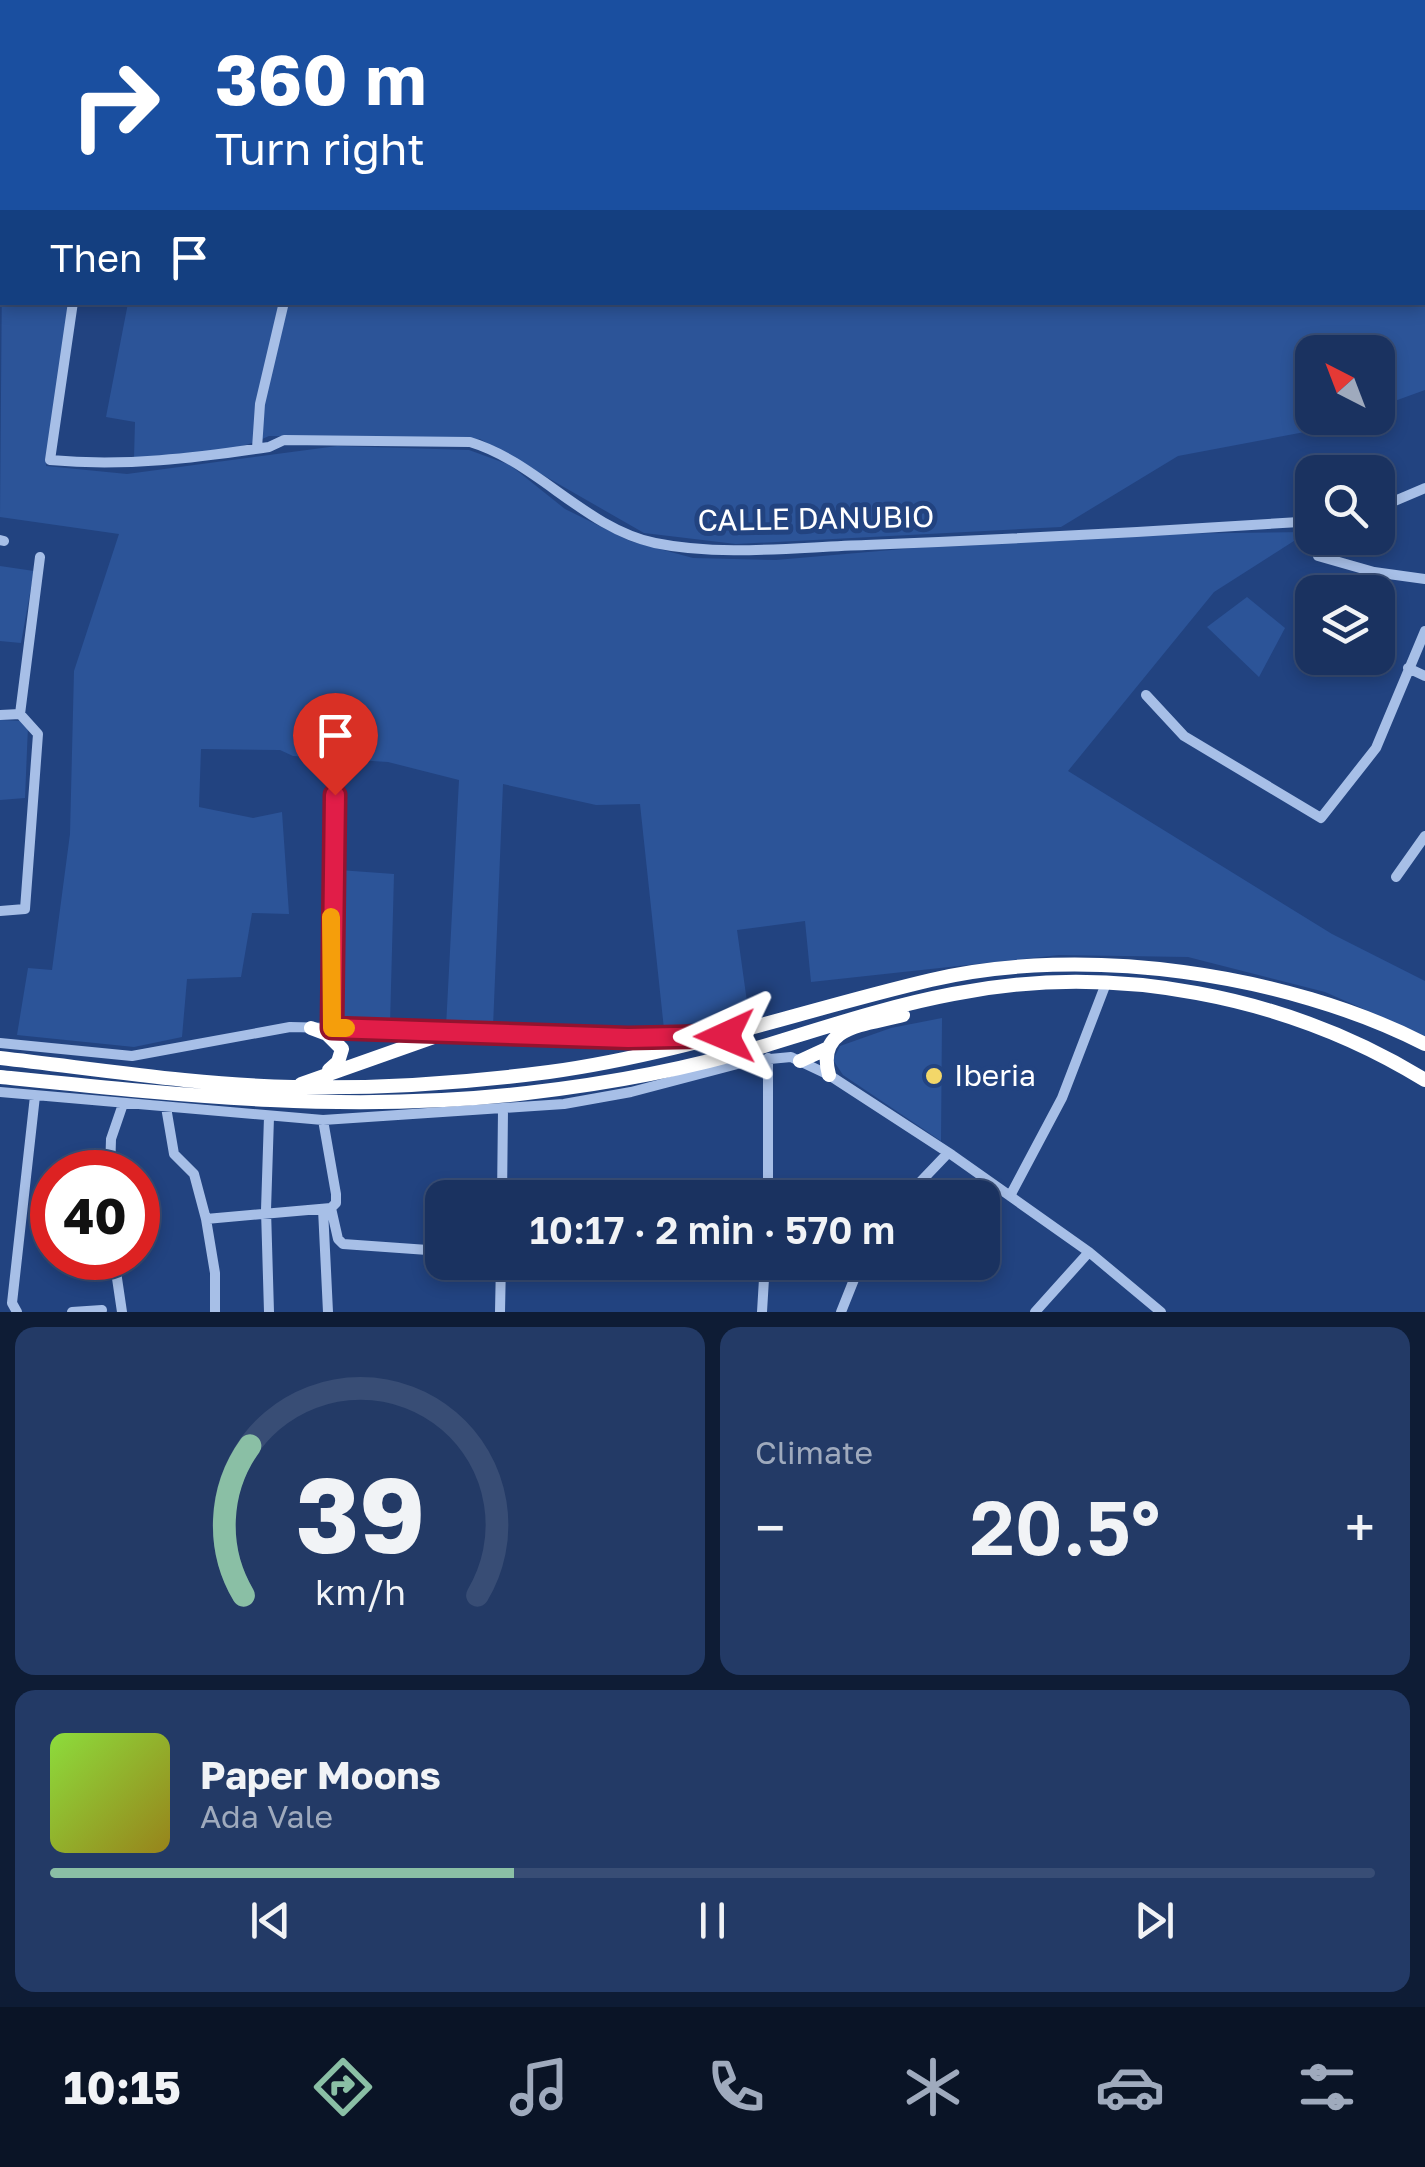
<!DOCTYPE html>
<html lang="en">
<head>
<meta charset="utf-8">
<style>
	body { margin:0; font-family:"Golos Text",sans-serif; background:#233a66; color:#f1f3f6; height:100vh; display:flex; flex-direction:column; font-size:38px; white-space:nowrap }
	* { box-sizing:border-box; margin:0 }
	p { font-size:32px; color:#9faabd }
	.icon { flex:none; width:55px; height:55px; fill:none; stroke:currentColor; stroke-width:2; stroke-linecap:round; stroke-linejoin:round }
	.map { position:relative; height:1312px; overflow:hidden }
	.drawer { display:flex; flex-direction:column; gap:15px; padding:15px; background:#0e1c35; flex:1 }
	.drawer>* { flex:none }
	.top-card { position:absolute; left:0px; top:0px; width:1425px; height:305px; box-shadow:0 5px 15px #0003,0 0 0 2px #384d75; background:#1a4fa0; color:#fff; overflow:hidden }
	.needle { width:65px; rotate:318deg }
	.buttons { position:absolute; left:1295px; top:335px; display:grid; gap:20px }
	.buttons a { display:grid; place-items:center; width:100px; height:100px; border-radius:20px; background:#1a3260; box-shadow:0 5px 15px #0003,0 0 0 2px #384d75; font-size:50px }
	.speed { position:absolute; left:30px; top:1150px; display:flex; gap:20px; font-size:50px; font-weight:700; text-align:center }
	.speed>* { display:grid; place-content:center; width:130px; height:130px; border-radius:50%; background:#1a3260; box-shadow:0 5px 15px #0003,0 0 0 2px #384d75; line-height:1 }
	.speed .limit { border:15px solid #d22; background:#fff; color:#111 }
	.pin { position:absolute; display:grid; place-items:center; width:85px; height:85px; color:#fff; margin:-102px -42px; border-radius:50% 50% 50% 0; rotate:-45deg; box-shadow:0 0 10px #0007 }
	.pin .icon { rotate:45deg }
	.me { position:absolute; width:110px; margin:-55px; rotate:269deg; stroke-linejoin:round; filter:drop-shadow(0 0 8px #0008) }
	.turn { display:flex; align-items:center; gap:35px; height:210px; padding:0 50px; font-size:45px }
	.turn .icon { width:130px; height:130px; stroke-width:2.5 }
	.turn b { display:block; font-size:70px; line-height:85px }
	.then { display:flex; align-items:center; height:95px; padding:0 50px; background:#0003; gap:20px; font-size:38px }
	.big { font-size:75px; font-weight:600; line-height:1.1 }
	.drawer .tile { flex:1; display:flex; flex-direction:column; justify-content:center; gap:15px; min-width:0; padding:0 35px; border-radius:20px; background:#233a66 }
	.drawer .dial { align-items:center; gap:0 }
	.dial svg { height:260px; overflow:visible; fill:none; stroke:#384d75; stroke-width:7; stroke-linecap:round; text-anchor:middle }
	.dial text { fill:#f1f3f6; stroke:none }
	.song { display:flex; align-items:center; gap:30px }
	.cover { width:120px; height:120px; border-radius:15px; background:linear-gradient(135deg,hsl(90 70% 55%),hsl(50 70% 35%)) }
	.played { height:10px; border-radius:5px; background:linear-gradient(90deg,#8abfa5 35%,#384d75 35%) }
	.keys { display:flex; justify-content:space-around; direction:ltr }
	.heat { display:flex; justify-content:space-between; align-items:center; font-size:55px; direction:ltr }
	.drawer .tiles { flex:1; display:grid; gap:15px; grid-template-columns:1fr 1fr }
	.tile:last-child { grid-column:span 2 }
	.trip { position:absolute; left:425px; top:1180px; width:575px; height:100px; border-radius:20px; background:#1a3260; box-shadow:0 5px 15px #0003,0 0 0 2px #384d75; font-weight:600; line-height:100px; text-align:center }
	.menu { display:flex; height:160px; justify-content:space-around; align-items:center; background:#0a1426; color:#9faabd }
	.menu .icon { width:70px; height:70px }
	.menu .current { color:#8abfa5 }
	.menu b { font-size:45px; color:#f1f3f6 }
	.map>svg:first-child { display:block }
</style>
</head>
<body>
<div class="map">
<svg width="1425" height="1312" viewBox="0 0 1425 1312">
	<rect width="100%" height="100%" fill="#224380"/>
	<path fill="#2c5498" d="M232,0h1193v390l-47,17v-55h-66v66h37l-39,13 -132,25 -117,71 -325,17 -92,-11 -164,-94 -211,-3c-39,19 -93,20 -135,22l1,-36 -29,-5 22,-114 1294,-1v-300z
		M2,270v32l67,1 -23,163 81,8 210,-28 132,4 41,15 55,44 65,32 63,17 83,2 289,-25 243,-3 -94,60 -146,179 264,163 93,47v55l-100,-44 -137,-35 -129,-2 -248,27 -6,-61 -68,9 10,72 -9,11 -74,16 -24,-225 -44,1 -93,-21 -10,243h-47l13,-247 -71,-18 -95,-6 -13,-6 -79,-1 -2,58 54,11 29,-6 7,102 -37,-1 -11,64 -54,2 -5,58 -48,10 -117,-12 11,-67 24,2 18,-136 4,-163 45,-137 -119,-17z
		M0,566l34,5 -13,72 -21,-2z
		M1247,597l38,31 -26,49 -52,-50z
		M0,720l21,1 7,5 -3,72 -25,2z
		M339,870l55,4 -4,151 -53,-3z
		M942,1018l-1,123 -98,-66 -10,-15 7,-14 51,-18z"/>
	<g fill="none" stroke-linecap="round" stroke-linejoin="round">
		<path stroke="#a7bfe7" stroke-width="10" d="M290,0v2
			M32,2l4,-2
			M0,7h2
			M0,265l2,-1
			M73,302l-23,158c75,7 145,-2 219,-13l15,-7 186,2c67,20 115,86 185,101 68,14 142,4 211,2 149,-6 298,-14 446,-24
			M257,448l3,-44 24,-102
			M1378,508l47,-20
			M0,540l4,1
			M1318,556l56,16 51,7
			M1408,668l17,8
			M1146,695l38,41 137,82 55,-70 49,-117
			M20,714l20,-157
			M0,715l20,-1 18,20 -13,175 -25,2
			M1396,877l29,-41
			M332,1028l3,-233
			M0,1043l132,13 158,-29 410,10
			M768,1058v140
			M0,1092l323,28 241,-16 67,-12 118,-31 42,-4 38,18 123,80 137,97 72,60
			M166,1107l8,47 20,20 12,45 9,54v39
			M269,1117l-3,93 3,102
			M110,1172l1,-33 12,-35
			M769,1186l17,12
			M1010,1196l52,-98 43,-112
			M502,1198l1,-88
			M905,1198l43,-45
			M331,1208l7,31 5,5 99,7
			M323,1209l5,103
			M206,1219l125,-11 5,-5v-9l-13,-74
			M114,1258l8,54
			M17,1312l-5,-9 23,-207
			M72,1312l30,-2
			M500,1312l1,-50
			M762,1312l3,-50
			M841,1312l20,-50
			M1035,1312l54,-60"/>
		<path stroke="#fff" stroke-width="14" d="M311,1028l16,6 15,15 -4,13 -9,8
			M0,1058c97,11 196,27 293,29 86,2 171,-4 256,-15 131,-18 254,-62 382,-92 152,-36 355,-7 494,64
			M800,1061l26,-12
			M829,1075c-14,-50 38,-50 74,-60
			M0,1077c176,18 350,37 527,16 79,-9 161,-24 237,-47 62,-19 125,-40 189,-52 160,-32 334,1 472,86
			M301,1084l150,-53"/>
	</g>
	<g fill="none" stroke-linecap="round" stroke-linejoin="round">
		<g stroke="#92132f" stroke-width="25">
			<path id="route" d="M335,795l-3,233 296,10 97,-2"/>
		</g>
		<use href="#route" stroke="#e11d48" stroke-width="18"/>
		<path stroke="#f59e0b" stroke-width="18" d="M331,917l1,111h14"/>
	</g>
	<circle fill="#f3d769" stroke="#224380" stroke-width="4" cx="934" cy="1076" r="10"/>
	<g text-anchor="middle" stroke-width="10" stroke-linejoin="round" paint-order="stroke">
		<g font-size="30" fill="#fff" stroke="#224380">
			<text transform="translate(816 519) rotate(-1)" y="10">CALLE DANUBIO</text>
		</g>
		<g font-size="30" fill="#fff" stroke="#224380" text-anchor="start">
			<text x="954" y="1086">Iberia</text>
		</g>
	</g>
</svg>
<div class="buttons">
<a><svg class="needle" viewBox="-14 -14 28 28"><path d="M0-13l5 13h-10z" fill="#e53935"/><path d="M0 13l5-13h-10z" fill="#9faabd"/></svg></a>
<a><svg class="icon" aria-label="search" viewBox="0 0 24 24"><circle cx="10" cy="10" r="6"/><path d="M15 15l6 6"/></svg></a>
<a><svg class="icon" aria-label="layers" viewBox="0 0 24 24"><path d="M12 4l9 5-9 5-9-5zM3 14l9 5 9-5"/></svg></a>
</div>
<div class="speed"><div class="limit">40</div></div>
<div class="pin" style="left:335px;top:795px;background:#d93025"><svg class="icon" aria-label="arrive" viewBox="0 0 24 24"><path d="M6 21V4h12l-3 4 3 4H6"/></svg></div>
<svg class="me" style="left:725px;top:1036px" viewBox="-20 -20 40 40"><path d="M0-17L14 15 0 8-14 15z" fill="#e11d48" stroke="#fff" stroke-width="4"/></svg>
<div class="trip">10:17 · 2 min · 570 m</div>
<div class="top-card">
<div class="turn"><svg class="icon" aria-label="right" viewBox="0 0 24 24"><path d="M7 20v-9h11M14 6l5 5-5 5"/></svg><div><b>360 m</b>Turn right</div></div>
<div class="then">Then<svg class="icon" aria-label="arrive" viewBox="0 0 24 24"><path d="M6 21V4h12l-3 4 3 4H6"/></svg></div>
</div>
</div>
<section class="drawer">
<div class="tiles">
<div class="tile dial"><svg viewBox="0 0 100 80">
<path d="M14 69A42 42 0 1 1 86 69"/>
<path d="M14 69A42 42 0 0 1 16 23" stroke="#8abfa5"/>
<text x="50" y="56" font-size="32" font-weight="700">39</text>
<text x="50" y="72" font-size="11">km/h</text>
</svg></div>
<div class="tile"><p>Climate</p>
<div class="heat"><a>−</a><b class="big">20.5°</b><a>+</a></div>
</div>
<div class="tile">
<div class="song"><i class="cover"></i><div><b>Paper Moons</b><p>Ada Vale</p></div></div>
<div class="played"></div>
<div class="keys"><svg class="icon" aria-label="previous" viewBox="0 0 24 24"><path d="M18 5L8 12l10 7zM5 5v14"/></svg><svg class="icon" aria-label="pause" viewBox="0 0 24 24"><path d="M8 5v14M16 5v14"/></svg><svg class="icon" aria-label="next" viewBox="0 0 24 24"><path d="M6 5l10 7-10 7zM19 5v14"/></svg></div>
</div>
</div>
</section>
<nav class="menu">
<b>10:15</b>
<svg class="icon current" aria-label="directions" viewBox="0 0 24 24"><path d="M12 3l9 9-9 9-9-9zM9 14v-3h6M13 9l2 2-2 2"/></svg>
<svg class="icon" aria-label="music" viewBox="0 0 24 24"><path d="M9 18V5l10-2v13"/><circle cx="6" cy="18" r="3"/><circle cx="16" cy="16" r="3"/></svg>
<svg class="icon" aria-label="phone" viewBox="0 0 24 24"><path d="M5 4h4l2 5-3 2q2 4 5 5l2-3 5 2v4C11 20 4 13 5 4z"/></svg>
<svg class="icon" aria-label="climate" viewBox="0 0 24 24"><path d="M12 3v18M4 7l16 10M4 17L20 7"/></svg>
<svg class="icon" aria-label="car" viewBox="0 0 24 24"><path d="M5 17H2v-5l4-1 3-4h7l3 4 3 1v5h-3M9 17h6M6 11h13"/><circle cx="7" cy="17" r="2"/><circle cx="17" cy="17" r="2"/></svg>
<svg class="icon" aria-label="filters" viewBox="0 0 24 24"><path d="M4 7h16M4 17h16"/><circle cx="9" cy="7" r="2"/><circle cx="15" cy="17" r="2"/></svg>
</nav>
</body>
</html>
